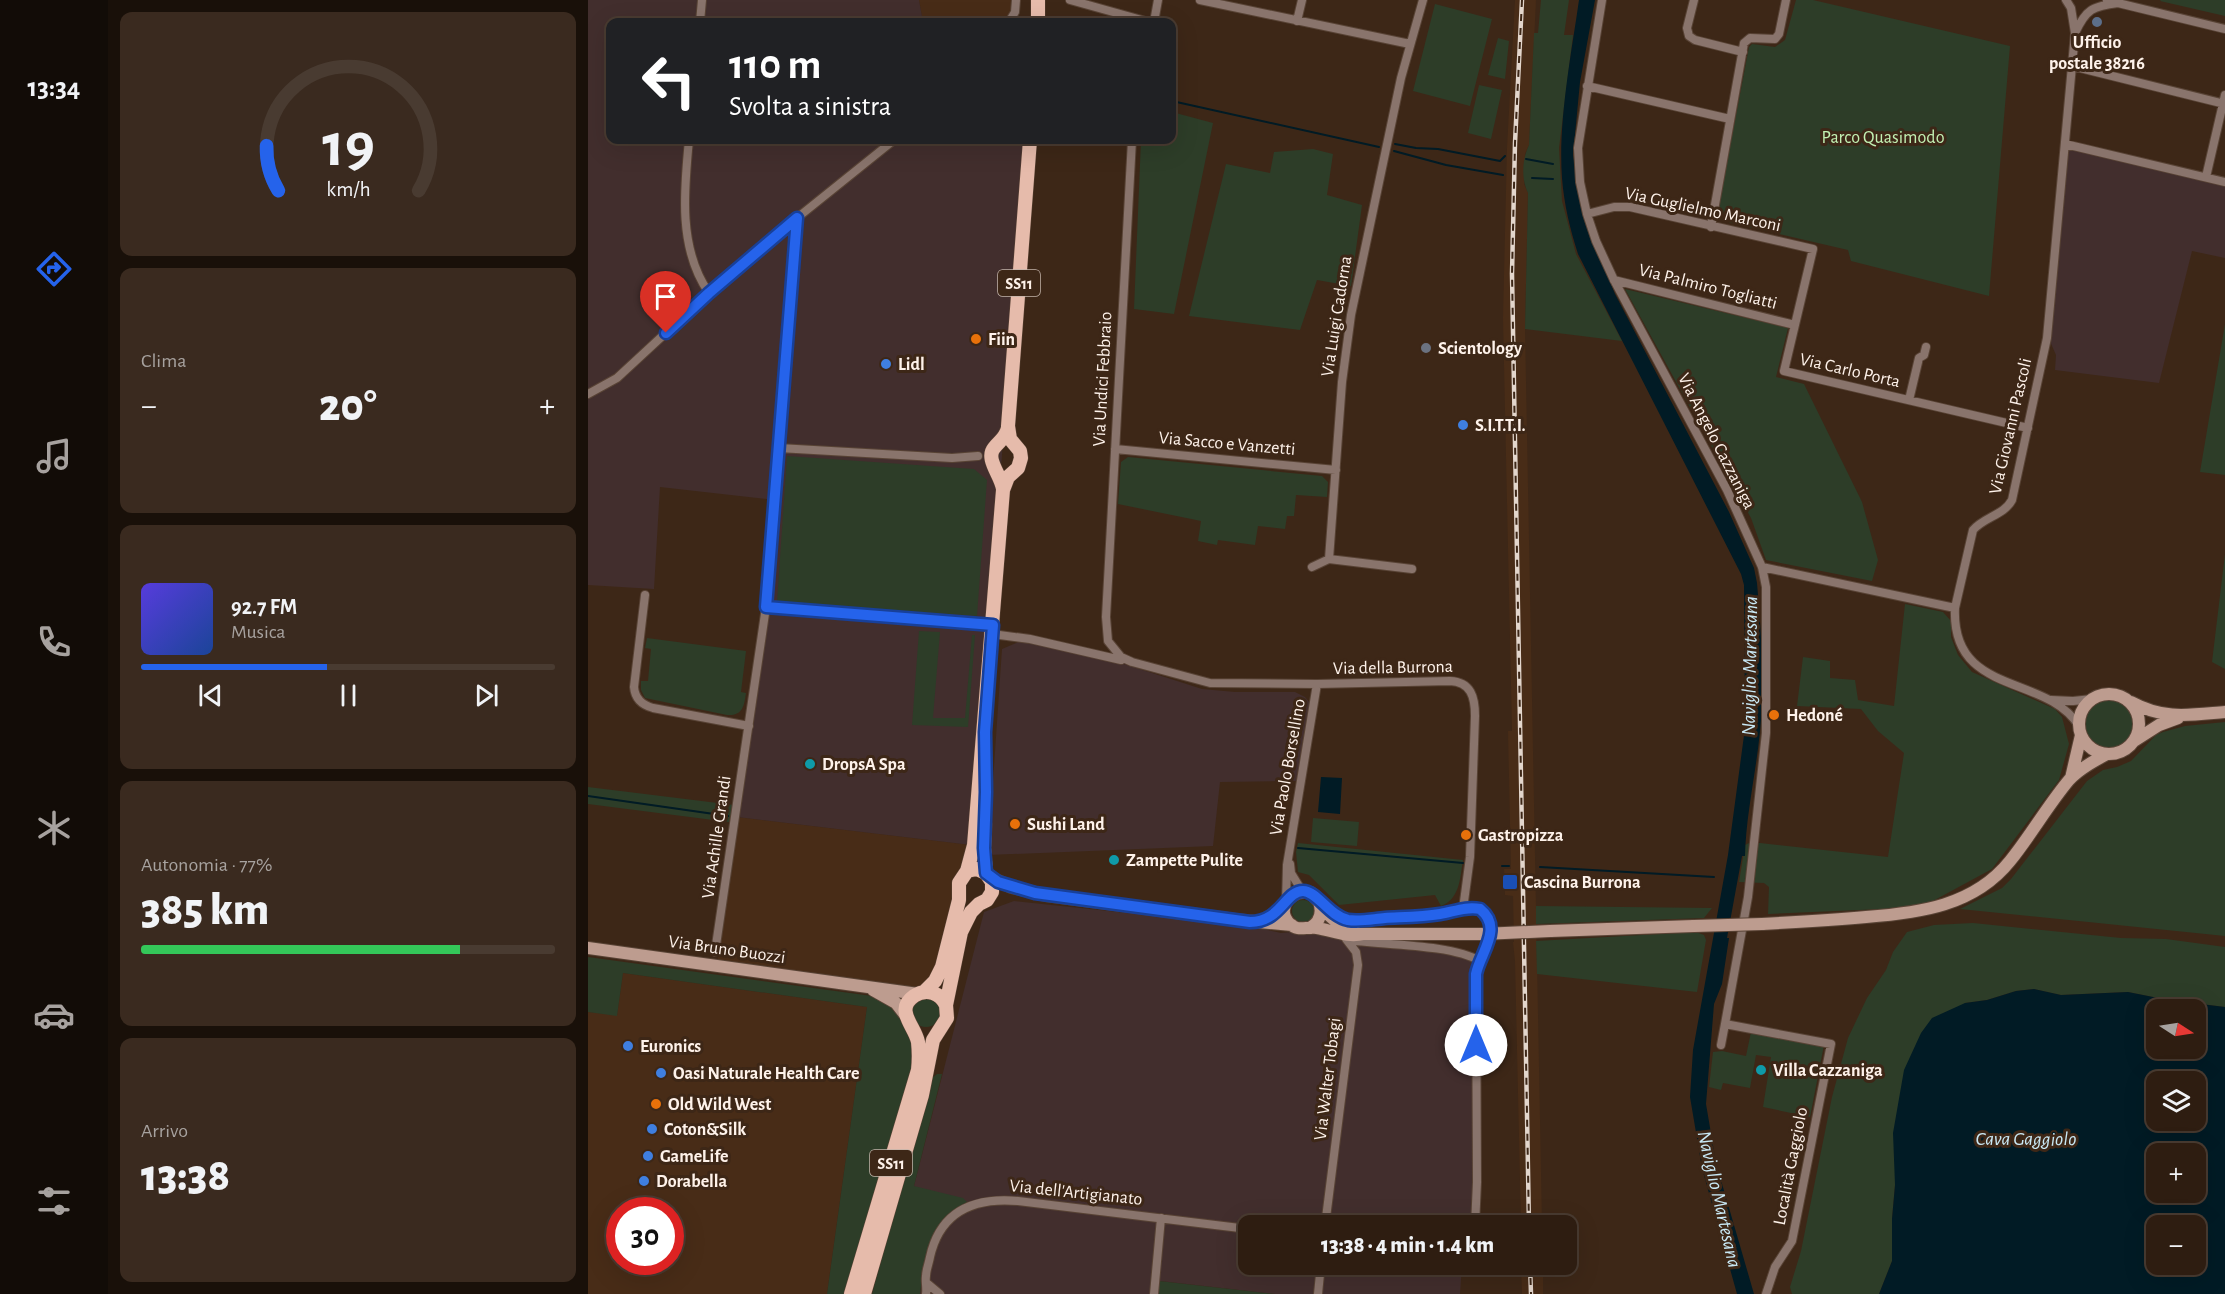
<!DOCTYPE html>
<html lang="it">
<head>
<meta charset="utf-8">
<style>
	body { margin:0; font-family:"Alegreya Sans",sans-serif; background:#3a2a1f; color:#f1f3f6; height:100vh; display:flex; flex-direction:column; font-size:22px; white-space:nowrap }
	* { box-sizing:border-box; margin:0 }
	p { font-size:20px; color:#a7a29f }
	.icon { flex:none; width:33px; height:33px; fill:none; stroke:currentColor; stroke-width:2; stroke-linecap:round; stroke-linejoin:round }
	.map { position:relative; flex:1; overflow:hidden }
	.panel { display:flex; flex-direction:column; gap:12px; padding:12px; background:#191009; width:480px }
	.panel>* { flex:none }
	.hud { position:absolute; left:18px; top:18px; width:570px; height:126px; border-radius:12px; box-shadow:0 6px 24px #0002,0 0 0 2px #493b31; background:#202124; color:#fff; overflow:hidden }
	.needle { width:39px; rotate:102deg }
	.controls { position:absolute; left:1558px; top:999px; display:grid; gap:12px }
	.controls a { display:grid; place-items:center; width:60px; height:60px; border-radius:12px; background:#2e1d11; box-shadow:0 6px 24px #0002,0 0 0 2px #493b31; font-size:30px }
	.speed { position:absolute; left:18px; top:1197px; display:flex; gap:12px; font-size:30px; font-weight:700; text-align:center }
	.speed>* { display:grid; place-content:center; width:78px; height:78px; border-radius:50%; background:#2e1d11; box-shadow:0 6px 24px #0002,0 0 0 2px #493b31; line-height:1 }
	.speed .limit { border:9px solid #d22; background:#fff; color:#111 }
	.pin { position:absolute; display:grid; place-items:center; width:51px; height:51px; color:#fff; margin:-62px -26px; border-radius:50% 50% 50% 0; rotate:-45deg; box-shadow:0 0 6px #0007 }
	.pin .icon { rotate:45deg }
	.me { position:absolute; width:66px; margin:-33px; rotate:0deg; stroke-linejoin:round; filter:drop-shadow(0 0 4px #0008) }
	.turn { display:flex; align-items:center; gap:21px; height:126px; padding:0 24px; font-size:27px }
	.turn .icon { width:78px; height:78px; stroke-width:2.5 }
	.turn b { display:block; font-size:42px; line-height:51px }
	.big { font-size:45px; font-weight:800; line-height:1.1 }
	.panel .widget { flex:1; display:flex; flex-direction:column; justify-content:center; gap:9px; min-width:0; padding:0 21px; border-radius:12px; background:#3a2a1f }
	.panel .dial { align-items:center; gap:0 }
	.dial svg { height:156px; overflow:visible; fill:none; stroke:#493b31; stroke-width:7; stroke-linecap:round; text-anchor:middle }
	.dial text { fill:#f1f3f6; stroke:none }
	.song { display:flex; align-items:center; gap:18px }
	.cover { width:72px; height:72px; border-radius:9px; background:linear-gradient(135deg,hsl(250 70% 55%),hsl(220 70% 35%)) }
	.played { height:6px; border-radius:3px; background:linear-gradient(90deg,#2563eb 45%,#493b31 45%) }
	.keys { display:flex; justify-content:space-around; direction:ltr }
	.heat { display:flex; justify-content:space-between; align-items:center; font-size:33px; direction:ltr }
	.charge { height:9px; border-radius:4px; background:linear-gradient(90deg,#34c759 77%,#493b31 0) }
	.trip { position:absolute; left:650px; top:1215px; width:339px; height:60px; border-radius:12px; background:#2e1d11; box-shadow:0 6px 24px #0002,0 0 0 2px #493b31; font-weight:800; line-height:60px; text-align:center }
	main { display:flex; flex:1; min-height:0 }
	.tabs { display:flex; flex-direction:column; width:108px; justify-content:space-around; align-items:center; background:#120c07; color:#a7a29f }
	.tabs .icon { width:42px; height:42px }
	.tabs .on { color:#2563eb }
	.tabs b { font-size:27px; color:#f1f3f6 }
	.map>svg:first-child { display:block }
</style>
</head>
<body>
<main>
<nav class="tabs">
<b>13:34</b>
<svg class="icon on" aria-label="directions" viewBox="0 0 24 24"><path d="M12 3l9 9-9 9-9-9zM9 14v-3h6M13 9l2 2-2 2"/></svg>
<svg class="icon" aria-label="music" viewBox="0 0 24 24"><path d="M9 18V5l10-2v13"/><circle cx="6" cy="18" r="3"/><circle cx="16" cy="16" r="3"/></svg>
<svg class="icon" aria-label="phone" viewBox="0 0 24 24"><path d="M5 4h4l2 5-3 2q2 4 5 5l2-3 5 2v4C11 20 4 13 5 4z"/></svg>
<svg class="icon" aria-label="climate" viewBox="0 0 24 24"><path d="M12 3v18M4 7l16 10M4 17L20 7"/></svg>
<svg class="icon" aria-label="car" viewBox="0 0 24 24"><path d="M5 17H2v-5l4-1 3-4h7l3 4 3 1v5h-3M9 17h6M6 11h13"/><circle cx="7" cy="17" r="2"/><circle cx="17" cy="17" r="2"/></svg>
<svg class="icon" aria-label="filters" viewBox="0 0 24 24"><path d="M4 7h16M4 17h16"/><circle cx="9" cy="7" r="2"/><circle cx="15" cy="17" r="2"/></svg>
</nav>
<section class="panel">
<div class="widget dial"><svg viewBox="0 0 100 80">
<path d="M14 69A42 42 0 1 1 86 69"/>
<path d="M14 69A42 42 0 0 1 8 46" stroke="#2563eb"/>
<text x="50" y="56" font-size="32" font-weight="700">19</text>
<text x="50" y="72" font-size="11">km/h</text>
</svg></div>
<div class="widget"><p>Clima</p>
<div class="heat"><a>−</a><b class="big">20°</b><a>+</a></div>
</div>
<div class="widget">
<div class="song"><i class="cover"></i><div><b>92.7 FM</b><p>Musica</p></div></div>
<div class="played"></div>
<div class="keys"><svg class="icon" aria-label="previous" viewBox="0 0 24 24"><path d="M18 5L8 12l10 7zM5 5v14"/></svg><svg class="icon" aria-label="pause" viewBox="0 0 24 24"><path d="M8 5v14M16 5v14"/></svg><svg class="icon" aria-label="next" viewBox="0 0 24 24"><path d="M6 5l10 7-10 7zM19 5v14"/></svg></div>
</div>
<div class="widget"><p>Autonomia · 77%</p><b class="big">385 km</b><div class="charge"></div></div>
<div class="widget"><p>Arrivo</p><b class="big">13:38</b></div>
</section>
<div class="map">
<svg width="1637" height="1294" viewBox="0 0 1637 1294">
	<rect width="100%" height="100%" fill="#3d2717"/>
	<path fill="#482c17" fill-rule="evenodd" d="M331,0h96l-8,22h-84z
		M927,0h21l-7,145 -4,9 -1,30 4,9 -3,136 17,896h-21l-6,-264 -2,-19h1l-1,-46 -8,-1 -1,-26h7l-3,-138h4l-9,-413 4,-170z
		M149,817l234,28 -16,41 -16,79 -9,16 -15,9 -198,-26z
		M35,973l244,34 -40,287h-239v-282l29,3zM32,1210h50v52h-50z
		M933,1265h22v29h-21z"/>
	<path fill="#422e2d" d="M0,0h331l4,22h-313v118h417l-56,705 -234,-28 39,-317 -116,-13 -6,102 -66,-4z
		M1479,146l158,38v74l-33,-7 -33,132 -104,-13 1,-15 -7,-16z
		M433,641l103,23 78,25 33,3h60l10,5 5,6 -14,78 -76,1 -7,64 -225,9 14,-206z
		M426,901l237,25 30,7 29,-3 160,24 11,19 -2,252 -231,1v38l214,1 -2,29h-185l-115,-13 -2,13h-238l9,-55 12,-17 13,-13 -40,-23 70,-274z"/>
	<path fill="#2d3d28" d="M953,0h28l-5,35h9l-14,113 3,53 14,53 46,87 -97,-12 3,-136c-7,-14 -6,-34 1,-48l5,-112h4z
		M1208,0h17l197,46 -21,250 -138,-35 -3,-11 -117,-27 -11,-4 -3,-4 32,-168 3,-3 23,3 10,-7z
		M1637,0v16l-65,-15 1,-1z
		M847,4l57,15 -22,87 -57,-15z
		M910,38l11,3 -4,38 -17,-4z
		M891,85l23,5 -11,49 -23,-6z
		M584,112l41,11 -39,191 -40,-5 7,-169h31z
		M725,149l20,5 -6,41 35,10 -11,81 -34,-6 -17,50 -111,-14 37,-152 44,9 4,-21z
		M1037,289l163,39 -12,49 28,7 58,118 16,58 -6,21 -106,-21 -15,-42z
		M1637,324v151l-25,-3z
		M199,456l187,13 13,11 -10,136 -200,-14z
		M540,457l194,19 6,6 -1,15 -31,-2 -2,21h-7l-2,13 -27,-3 -3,19 -37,-5 -1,5 -19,-4 3,-20 -83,-17 3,-42z
		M1637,554v115l-13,-7z
		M1317,604l38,8 8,9v16l7,18 14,17 83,37 7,8 7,27 -10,36 -67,89 -61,33 -25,6 -138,6 1,-27 -5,-4 -25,-1 6,-37 6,-3 137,15 16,-104 -26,-22 -17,-22 -64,-3 6,-49 27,4v17l25,2 3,20 36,6z
		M331,631l21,1 -7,86h32l7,-83h3l-7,92 -56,-2z
		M59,638l99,13 -5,41 5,1c-2,13 -3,23 -19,22l-82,-17 -4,-8v-9h7l3,-32 -6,-1z
		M1495 724a26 26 0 1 1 52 0a26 26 0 1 1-52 0Z
		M1637,722v214l-265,-27 42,-21 9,-9 76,-98 16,-11 14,-3 14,-6 25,-26 7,-3 22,-6z
		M0,787l146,18 -5,17 -141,-18z
		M725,818l46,4 -2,24 -46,-4z
		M710,843l165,17c-3,18 -3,39 -22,46l-6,-11 -96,10 -30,-30 -11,-3 -2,-20z
		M704 911a11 11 0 1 1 22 0a11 11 0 1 1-22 0Z
		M948,906l176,2 -8,10 -168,6z
		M1385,923l148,15 45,1 59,8v60l-57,-7 -40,-8 -67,3 -27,-6 -18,2 -29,9 -22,3 -70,182 -3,34v42l-13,33h-87l-2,-7 11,-36 31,-154 16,-59 19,-40 19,-28 7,-18 14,-20 27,-7z
		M1108,932l8,3 2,5 -9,52 -160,-18 -1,-33z
		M0,957l284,39 21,12 6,8 12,25 4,23 -68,230h-20l40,-287 -244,-34 -6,43 -29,-4z
		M324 1013a14 14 0 1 1 28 0a14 14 0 1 1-28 0Z
		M1163,1032l73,13 -14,72 -47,-10 8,-50 -15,-2 -6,33 -27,-5 -2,7 -12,-3 4,-35 9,-1 24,5z
		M349,1074h5l-28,112 49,12 4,4c-41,25 -41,48 -47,92h-48l59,-215z
		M571,1281l116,13h-117z"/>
	<path fill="#011b25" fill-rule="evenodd" d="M991,0h16l-15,82 -7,73 11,64 31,75 114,218 25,56 3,15c4,47 8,102 3,148 -4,42 -14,83 -15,125h-3l-15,82h2l-7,46 -8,20 -8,100 10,59 38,131h-17l-35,-126 -12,-71 3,-47 35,-195 17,-127 -1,-143 -3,-11 -163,-320c-8,-25 -14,-50 -16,-76 -4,-56 9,-122 17,-178z
		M733,777l21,1 -2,36 -22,-2z
		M1446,989l27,6 67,-3 40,8 57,7v287h-346l13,-33v-42l3,-34 -2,-52 11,-63 17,-37 11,-15 33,-15 22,-3 29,-9zM1569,1010h39v38h-39zM1569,1082h39v38h-39zM1569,1154h39v38h-39zM1569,1226h39v38h-39z"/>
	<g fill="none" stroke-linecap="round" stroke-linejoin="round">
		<path stroke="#011b25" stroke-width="2" d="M584,101l207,46
			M144,140l45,3
			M807,144l21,4 22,1 62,12 5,-5
			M806,151l52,14 57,10
			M938,159l27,5
			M944,178l21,1
			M0,796l140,20
			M710,848l165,15
			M914,866h7
			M952,867l174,10"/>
		<g stroke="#584335" stroke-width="10">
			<path id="street" d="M482,0l79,22
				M612,0l210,44
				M1014,0l-24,148 2,34 7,32 9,27 18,39 113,210 35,77 4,20v146l-18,164 -23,127 106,20 -39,197 -17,26 -9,27
				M1106,0l-7,28 2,8 6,4 48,12
				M1530,3l107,26
				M709,21l5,-21
				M112,22l2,-22
				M421,22l6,-10 1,-12
				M566,22l4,-22
				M1487,33c11,-24 18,-27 43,-30l-11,-3
				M1484,66l153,38
				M999,86l143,33
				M101,140c-5,50 -11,109 20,153
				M544,140l-26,477 2,24 13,16 11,5 78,21 107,1 133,-3c21,1 25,16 25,35l-5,141 -7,52
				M1477,144l160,38
				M1618,177l19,-82
				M999,214l27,-7h16l183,42 -29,122 244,57
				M1123,227l33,-184 6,-5 25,1 4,-5 7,-34
				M1026,280l181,45
				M0,394l29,-16 92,-85 78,-67 107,-86
				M1321,400l10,-42 5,-3 2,-8
				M191,448l173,10 26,-2
				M527,449l221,21
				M741,559l13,-177 9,-67 50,-237 22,-78
				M741,559l83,10
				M724,567l17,-8
				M1174,567l193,41 18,-78c11,-13 31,-15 39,-30l35,-162 28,-305 -4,-25 -5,-8
				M57,595l-11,92c1,12 8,18 19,21l96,18
				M178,607l227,18
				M1367,608c-4,89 91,65 124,118
				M404,634l38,5 91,21
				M1463,700l22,1 19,-2
				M702,864l1,9 11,18
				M698,903l1,-38 30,-181
				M744,913l16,7h12l73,-5 35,-7 12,1 8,9 2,22 -11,24 -3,13 1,205 -2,44
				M760,940c35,5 103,4 132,21
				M127,952l51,-345 31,-389
				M1133,1045l4,-21
				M737,1226l33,-261 -2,-13 -10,-13
				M340,1284l12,10
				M338,1294c1,-7 -1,-12 0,-18 0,-6 3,-13 4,-19 10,-45 43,-60 88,-56l230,28
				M566,1294l7,-76
				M730,1294l3,-30"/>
		</g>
		<g stroke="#584335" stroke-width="14">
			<path id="secondary" d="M1491 724a30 30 0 1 1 60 0a30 30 0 1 1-60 0Z
				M1543,702c33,18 58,13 94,10
				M1546,741l25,-16 19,-7
				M1483,778l10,-43
				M402,877l21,10 34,8 191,25 56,5
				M733,908l21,19 17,7h124
				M1174,924c35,-2 69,-4 104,-7 53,-4 108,-11 144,-56 21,-26 38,-56 59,-81 10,-11 25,-19 38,-26
				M722,928c10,-6 13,-15 9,-26l-8,-9c-18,-6 -37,15 -21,31 8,8 17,2 27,4 17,3 30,10 47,6
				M962,931l144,-5
				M0,948l330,46
				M285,990l23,13 10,13"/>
		</g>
		<g stroke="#584335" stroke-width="15">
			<path id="primary" d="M450,22v-22
				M415,489c-2,-14 -18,-30 -9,-41 6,-8 11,-9 14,-20
				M397,824l-1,24 2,25
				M336,992l11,-11 7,-14 17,-67v-17l8,-12 7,-26 29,-355 5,-13 10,-9 3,-10 -1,-7 -10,-12 -2,-13 22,-286
				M263,1294l67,-224c1,-9 1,-19 0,-28 -3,-16 -24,-32 -4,-46 6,-4 12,-5 19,-3 6,2 10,6 13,12
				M276,1294l58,-199 11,-55 14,-22 -1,-13 15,-73 10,-20 8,-8 8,-4 5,-8v-10l-6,-9 -9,-4 -10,2"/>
		</g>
		<use href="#street" stroke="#89746c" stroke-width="8"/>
		<use href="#secondary" stroke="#bd9c8f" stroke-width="12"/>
		<use href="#primary" stroke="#e6bbab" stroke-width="14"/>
		<g stroke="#e3d6cc" stroke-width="4.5">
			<path id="rail" d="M934,0l-7,143 -3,131 17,952
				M942,1264l1,30"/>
		</g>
		<use href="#rail" stroke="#3d2717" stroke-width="2" stroke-dasharray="7" stroke-linecap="butt"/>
		<g stroke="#584335" stroke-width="14" stroke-linecap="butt">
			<path id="secondary-bridge" d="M1106,926l68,-2
				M895,934l67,-3"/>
		</g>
		<use href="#secondary-bridge" stroke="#bd9c8f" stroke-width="12"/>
	</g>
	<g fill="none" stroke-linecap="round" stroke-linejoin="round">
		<g stroke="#184099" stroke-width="15">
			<path id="route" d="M78,333l43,-40 88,-75 -31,389 227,18 -8,107 1,60 -2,56 2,25 12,9 37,11 215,29c31,0 35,-31 53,-31 14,0 26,25 45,29 12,2 25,-1 37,-2 18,-1 37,-1 55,-4 13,-2 26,-8 40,-5 24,19 0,44 -4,65v71"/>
		</g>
		<use href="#route" stroke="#2563eb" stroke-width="10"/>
	</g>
	<circle fill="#5c6f8a" stroke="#3d2717" stroke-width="2" cx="1509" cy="22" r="6"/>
	<g fill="#e8710a" stroke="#3d2717" stroke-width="2">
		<circle cx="388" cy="339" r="6"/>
		<circle cx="1186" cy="715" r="6"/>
		<circle cx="427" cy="824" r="6"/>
		<circle cx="878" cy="835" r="6"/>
		<circle cx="68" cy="1104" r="6"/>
	</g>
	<circle fill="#6b7280" stroke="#3d2717" stroke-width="2" cx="838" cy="348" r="6"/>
	<g fill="#3f7fe0" stroke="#3d2717" stroke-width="2">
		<circle cx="298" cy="364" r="6"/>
		<circle cx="875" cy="425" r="6"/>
		<circle cx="40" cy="1046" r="6"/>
		<circle cx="73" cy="1073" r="6"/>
		<circle cx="64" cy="1129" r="6"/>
		<circle cx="60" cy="1156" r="6"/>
		<circle cx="56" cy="1181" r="6"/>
	</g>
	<g fill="#0f9aa8" stroke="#3d2717" stroke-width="2">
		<circle cx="222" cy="764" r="6"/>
		<circle cx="526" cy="860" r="6"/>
		<circle cx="1173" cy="1070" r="6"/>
	</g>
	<rect fill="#1a4fb4" stroke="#3d2717" stroke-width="2" x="914" y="874" width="16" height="16" rx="3"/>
	<g text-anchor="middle" stroke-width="6" stroke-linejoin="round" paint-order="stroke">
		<g fill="#3d2717" stroke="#c4b5ab" stroke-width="1.5">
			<rect x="410" y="270" width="42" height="26" rx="4.5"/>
			<rect x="282" y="1150" width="42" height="26" rx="4.5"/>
		</g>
		<g font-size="16" font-weight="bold" fill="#fef2ea">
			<text x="431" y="289">SS11</text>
			<text x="303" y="1169">SS11</text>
		</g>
		<g font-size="18" font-weight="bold" fill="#fef2ea" stroke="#3d2717" text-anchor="start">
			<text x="1509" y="48" text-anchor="middle">Ufficio<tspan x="1509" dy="21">postale 38216</tspan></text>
			<text x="400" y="345">Fiin</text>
			<text x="850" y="354">Scientology</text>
			<text x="310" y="370">Lidl</text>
			<text x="887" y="431">S.I.T.T.I.</text>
			<text x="1198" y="721">Hedoné</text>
			<text x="234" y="770">DropsA Spa</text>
			<text x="439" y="830">Sushi Land</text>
			<text x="890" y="841">Gastropizza</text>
			<text x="538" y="866">Zampette Pulite</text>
			<text x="936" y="888">Cascina Burrona</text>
			<text x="52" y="1052">Euronics</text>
			<text x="1185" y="1076">Villa Cazzaniga</text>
			<text x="85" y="1079">Oasi Naturale Health Care</text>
			<text x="80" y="1110">Old Wild West</text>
			<text x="76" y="1135">Coton&amp;Silk</text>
			<text x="72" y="1162">GameLife</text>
			<text x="68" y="1187">Dorabella</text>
		</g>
		<g font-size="18" fill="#c2f0b3" stroke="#3d2717">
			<text x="1295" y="143">Parco Quasimodo</text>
		</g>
		<g font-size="18" fill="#fef2ea" stroke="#3d2717">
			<text transform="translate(1115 209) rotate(12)" y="6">Via Guglielmo Marconi</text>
			<text transform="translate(1120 286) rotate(14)" y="6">Via Palmiro Togliatti</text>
			<text transform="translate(748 316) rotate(-81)" y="6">Via Luigi Cadorna</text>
			<text transform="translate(1262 370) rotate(13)" y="6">Via Carlo Porta</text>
			<text transform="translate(514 379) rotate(-87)" y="6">Via Undici Febbraio</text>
			<text transform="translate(1422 426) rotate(-77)" y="6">Via Giovanni Pascoli</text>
			<text transform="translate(1129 441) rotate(63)" y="6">Via Angelo Cazzaniga</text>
			<text transform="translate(639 443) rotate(5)" y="6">Via Sacco e Vanzetti</text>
			<text transform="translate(805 667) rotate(-1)" y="6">Via della Burrona</text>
			<text transform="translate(699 767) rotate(-80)" y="6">Via Paolo Borsellino</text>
			<text transform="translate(128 837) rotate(-82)" y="6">Via Achille Grandi</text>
			<text transform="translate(139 949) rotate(8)" y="6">Via Bruno Buozzi</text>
			<text transform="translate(739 1079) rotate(-83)" y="6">Via Walter Tobagi</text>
			<text transform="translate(1202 1166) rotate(-79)" y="6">Località Gaggiolo</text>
			<text transform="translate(488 1192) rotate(6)" y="6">Via dell'Artigianato</text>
		</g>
		<g font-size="20" font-style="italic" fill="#c9e9f6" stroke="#3d2717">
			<text transform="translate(1161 666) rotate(-89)" y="7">Naviglio Martesana</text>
			<text x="1438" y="1145">Cava Gaggiolo</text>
			<text transform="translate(1132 1199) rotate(77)" y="7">Naviglio Martesana</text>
		</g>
	</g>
</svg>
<div class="controls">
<a><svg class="needle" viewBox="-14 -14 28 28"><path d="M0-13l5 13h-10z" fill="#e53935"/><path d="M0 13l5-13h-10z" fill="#a7a29f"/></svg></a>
<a><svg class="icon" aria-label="layers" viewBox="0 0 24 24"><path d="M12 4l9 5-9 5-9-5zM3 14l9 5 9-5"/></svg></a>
<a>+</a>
<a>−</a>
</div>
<div class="speed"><div class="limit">30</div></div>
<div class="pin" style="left:78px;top:333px;background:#d93025"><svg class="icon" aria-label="arrive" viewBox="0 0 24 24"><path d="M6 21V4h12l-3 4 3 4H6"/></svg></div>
<svg class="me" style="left:888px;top:1045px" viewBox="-20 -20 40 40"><circle r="19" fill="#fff"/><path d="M0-13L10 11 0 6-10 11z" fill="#2563eb"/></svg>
<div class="trip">13:38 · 4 min · 1.4 km</div>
<div class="hud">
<div class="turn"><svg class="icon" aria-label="left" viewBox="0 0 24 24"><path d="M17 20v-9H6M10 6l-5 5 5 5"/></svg><div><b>110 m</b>Svolta a sinistra</div></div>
</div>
</div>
</main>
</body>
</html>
